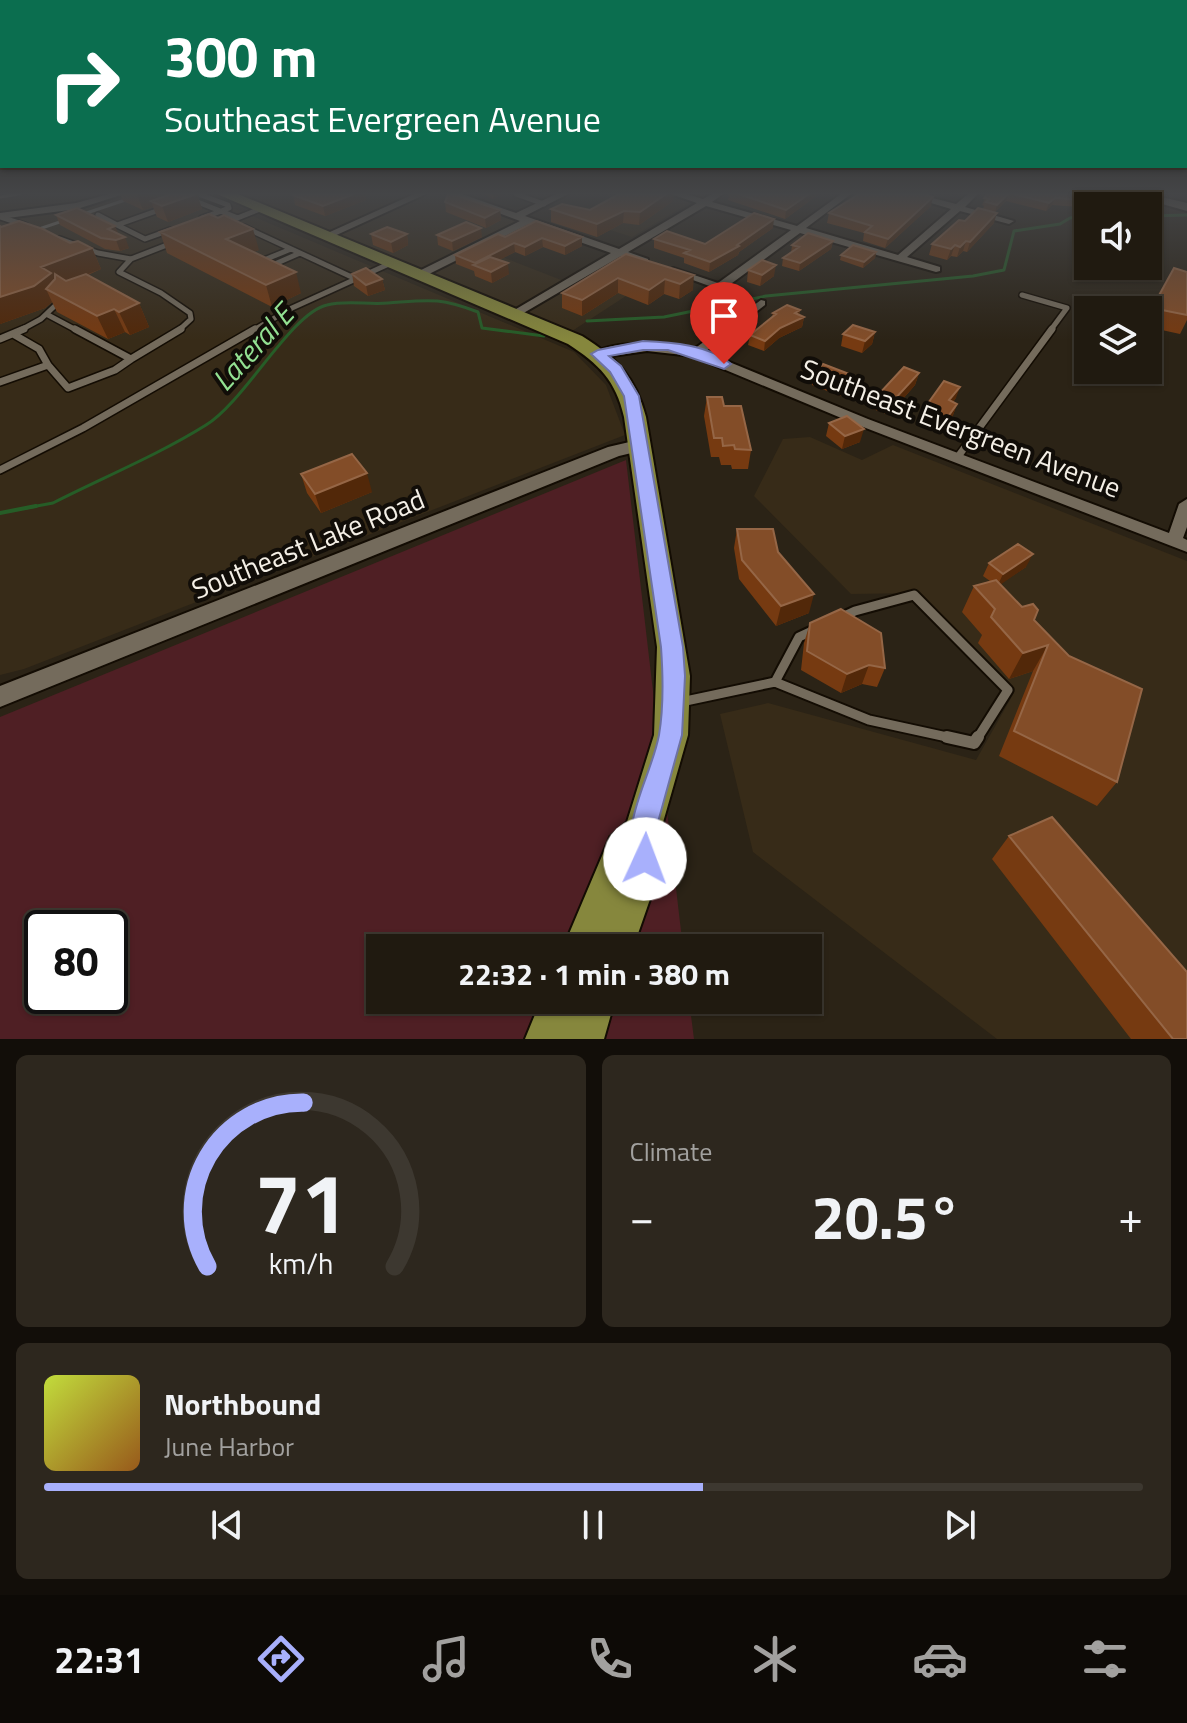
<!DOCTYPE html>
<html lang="en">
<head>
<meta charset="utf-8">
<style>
	body { margin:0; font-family:"Titillium Web",sans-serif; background:#2d271e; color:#f1f3f6; height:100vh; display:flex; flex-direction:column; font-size:30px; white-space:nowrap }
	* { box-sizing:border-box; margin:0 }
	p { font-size:26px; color:#a2a19f }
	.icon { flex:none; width:44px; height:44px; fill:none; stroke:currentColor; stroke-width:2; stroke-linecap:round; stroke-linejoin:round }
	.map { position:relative; height:1039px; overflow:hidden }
	.drawer { display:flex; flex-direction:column; gap:16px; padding:16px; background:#120e09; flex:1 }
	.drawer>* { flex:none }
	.top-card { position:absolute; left:0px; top:0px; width:1188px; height:168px; box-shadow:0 2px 6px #0004,0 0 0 2px #3d3830; background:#0b6e4f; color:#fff; overflow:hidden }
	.tools { position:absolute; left:1074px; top:192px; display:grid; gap:16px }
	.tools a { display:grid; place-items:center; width:88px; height:88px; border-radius:0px; background:#201a10; box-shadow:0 2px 6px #0004,0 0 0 2px #3d3830; font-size:40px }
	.speed { position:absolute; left:24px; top:910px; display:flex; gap:16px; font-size:40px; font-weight:700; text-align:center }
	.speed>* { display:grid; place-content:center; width:104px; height:104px; border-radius:50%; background:#201a10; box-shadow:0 2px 6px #0004,0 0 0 2px #3d3830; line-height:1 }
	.speed .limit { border:4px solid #111; border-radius:12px; background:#fff; color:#111 }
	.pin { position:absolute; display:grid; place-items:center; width:68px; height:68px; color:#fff; margin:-82px -34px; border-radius:50% 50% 50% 0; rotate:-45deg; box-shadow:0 0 8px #0007 }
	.pin .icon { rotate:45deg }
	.me { position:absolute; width:88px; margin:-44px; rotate:2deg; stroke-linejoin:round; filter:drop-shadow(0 0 6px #0008) }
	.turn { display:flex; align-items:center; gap:28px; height:168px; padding:0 32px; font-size:36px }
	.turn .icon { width:104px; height:104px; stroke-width:2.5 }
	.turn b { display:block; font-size:56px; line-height:68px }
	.big { font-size:60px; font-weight:700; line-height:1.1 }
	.drawer .tile { flex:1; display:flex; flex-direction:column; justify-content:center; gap:12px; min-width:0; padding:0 28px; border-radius:12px; background:#2d271e }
	.drawer .dial { align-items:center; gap:0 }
	.dial svg { height:208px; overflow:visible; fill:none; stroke:#3d3830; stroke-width:7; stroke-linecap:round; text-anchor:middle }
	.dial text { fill:#f1f3f6; stroke:none }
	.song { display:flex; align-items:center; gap:24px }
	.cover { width:96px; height:96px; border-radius:12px; background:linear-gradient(135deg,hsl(70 70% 55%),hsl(30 70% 35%)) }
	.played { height:8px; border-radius:4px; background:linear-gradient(90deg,#a8b0fc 60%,#3d3830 60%) }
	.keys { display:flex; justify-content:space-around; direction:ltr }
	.heat { display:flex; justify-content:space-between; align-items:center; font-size:44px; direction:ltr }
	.drawer .tiles { flex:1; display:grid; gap:16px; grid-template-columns:1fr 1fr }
	.tile:last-child { grid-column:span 2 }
	.trip { position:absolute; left:366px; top:934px; width:456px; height:80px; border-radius:0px; background:#201a10; box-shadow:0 2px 6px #0004,0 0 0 2px #3d3830; font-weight:700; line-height:80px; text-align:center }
	.dock { display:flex; height:128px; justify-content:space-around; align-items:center; background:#0d0a06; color:#a2a19f }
	.dock .icon { width:56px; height:56px }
	.dock .active { color:#a8b0fc }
	.dock b { font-size:36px; color:#f1f3f6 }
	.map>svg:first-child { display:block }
</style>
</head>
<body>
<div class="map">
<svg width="1187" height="1039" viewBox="0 0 1187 1039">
	<rect width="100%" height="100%" fill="#2b2316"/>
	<path fill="#372b18" d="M35,194h165l374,158 32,33 19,50 -601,234 -24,6v-475z
		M243,194h192l96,32 -47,24 90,35 47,-28 42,15 -91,59z
		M636,194h69l-73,43 -47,-15z
		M810,437l52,23 31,-15 294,116v478h-190l-244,-187 -33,-138 48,-11 208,57 39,-69 -97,-98 -67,1 -97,-98 29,-57z"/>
	<path fill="#4f1f24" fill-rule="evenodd" d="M626,460l57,488h-303v52h309l5,39h-694v-322zM42,928h68v68h-68z"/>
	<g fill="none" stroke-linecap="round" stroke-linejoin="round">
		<path stroke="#265d27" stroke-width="3" d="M1148,216l39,-1
			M587,321l77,-4 102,-21 207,-20 31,-6 10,-39 46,-7 10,-6 18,-3
			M26,508l27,-5c51,-26 105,-48 153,-78 39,-24 85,-112 121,-120 19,-5 42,0 61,-2 41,-3 50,-6 90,9l4,16 62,8"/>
		<path stroke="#265d27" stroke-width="4" d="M0,513l36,-7"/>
		<g stroke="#130c03" stroke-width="8">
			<path id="service-far3" d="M516,194l28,10
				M201,195l27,10 1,3 -5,2
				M190,199l48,19
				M162,209l-45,16 28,14 25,-9
				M98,215l19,10
				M0,217l25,8
				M202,218l22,-8
				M235,219l25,-10
				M244,227l112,52
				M60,239l38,14 33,6 41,-16
				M131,259l-12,13 42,21 29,20 1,6 -13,12
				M269,263l-5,-3 27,-11
				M268,267l32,-14
				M1022,295l45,13 -17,23
				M48,315l30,16
				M19,331l22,-12 20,-19
				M252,331l40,-23 99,-45"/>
		</g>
		<g stroke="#130c03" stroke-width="10">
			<path id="service-far2" d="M75,329l56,30 50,-30
				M0,339l24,-10
				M48,365l20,23 47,-18 16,-11
				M0,382l48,-17 -9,-16 -26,-15
				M957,458l95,-129
				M0,470l83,-42 172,-99"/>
		</g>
		<g stroke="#130c03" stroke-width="13">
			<path id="service-far1" d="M681,702l94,-20
				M956,739l-87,-19 -94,-38 24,-45 56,-26 59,-16 94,95 -31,49"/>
		</g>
		<g stroke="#130c03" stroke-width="16">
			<path id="service" d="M947,737l27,6 4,-6"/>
		</g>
		<g stroke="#130c03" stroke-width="4">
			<path id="minor" d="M109,194h15l-47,15 -77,10v-6l76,-10z
				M414,194h12l-96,44 -9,-2z
				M448,194h14l54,19 40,-19h12l-43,22 94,33 78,-46 -26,-9h15l17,5 9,-5h11l-11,8 85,24 44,-32h10l-45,34 92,27 53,-46 -50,-15h16l39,10 12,-10h10l-13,13 49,14 -5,3 -49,-13 -53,46 33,10v4l-4,1 -136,-39 -72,53 15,7 -6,3 -69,-25 5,-3 45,15 73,-53 -85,-24 -78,46 20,7v4l-27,-7 -106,62 -4,-2v-4l100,-59 -82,-29 -104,52h-8v-4l103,-51z
				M761,300l4,1v4l-60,47 163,67 301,114 10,-29 8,-5v28l-4,11 4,2v12l-329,-127 -166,-69 -45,-5 -49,7 -6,-4c22,-15 76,-11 102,-5z"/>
		</g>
		<g stroke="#130c03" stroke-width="4">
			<path id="tertiary" d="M1127,194h22l38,9v8z
				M638,440l9,6 -3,4 -25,6 -619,251v-21l608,-239z"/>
		</g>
		<g stroke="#130c03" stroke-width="4">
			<path id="trunk" d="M217,194h21l344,142c34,21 54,42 64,81l44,259 -2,59 -28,98 4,26 -31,89h-70l47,-111 17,-15 27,-87 3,-88 -33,-230c-8,-36 -25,-53 -56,-73z
				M541,1000h74l-11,39h-79z"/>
		</g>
		<use href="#service-far3" stroke="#746b5c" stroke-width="5"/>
		<use href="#service-far2" stroke="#746b5c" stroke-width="7"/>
		<use href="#service-far1" stroke="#746b5c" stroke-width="9"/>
		<use href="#service" stroke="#746b5c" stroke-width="12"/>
		<use href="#minor" fill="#746b5c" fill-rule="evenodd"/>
		<use href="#tertiary" fill="#746b5c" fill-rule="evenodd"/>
		<use href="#trunk" fill="#86873d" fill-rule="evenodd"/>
		<path stroke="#888276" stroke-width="3" d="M0,197l19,-3
			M0,242l143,-48"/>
	</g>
	<path fill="#763a11" d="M120,194h77l5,15 -34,13 -11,-5 -4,-10 -10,3 -20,-9z
		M295,194h70l1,6 -41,16 -30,-11 -2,-10z
		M484,194h19l-10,5z
		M729,194h90l-34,25 -57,-19z
		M987,194h105l-12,13 -28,-2 -6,6 -40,-10 -11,11 -12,-3 1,-3 -2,-1z
		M912,195l19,11 -46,42 -22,-7 1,-8 -37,-10 2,-10z
		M673,201l-34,24 -16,-2 -26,14 -46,-15v-13l39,1z
		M445,202l55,8 1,10 -15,8 -40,-16z
		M56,215l63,19 10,14 -9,3 -15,-2 -45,-24z
		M965,221l29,2 -27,29 -4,-1 -6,6 -6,-1 -4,4 -18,-5 3,-11z
		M773,228l-34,24 -1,3 -29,17 -25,-9v-5l-30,-10v-9l51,5z
		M160,232l99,18 -6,2 48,41 -29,14 -105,-54z
		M371,234h36l1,11 -15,8 -20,-8z
		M437,235l45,2 -29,14 -15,-6z
		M505,237h77v9l-17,9 -22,-8 -18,9 -10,-4 -16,8 10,14 -17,9 -17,-7 -1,-5 -18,-7 -1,-9z
		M833,241l-2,8 -32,22 -17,-5 1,-8 8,-5 1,-8z
		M70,243l22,5 9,21 -13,6 51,28 10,24 -19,8 -5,-3 -17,7 -51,-27 -5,-10 -7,6 -45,16z
		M876,252l-1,6 -12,10 -23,-8 1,-5z
		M626,254l67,36 -14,9 -15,-5 -16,11 -30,-12 -36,23 -20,-8v-15z
		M1174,268l13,4v48l-7,14 -32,-7v-10z
		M748,270l26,6 -14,10 -13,-4z
		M352,274l30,5 3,11 -17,6 -14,-10z
		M800,310l-1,5 5,2 -2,10 -23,11 -15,13 -16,-6 2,-10 22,-18 1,-4z
		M875,332l-3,12 -10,9 -21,-7 2,-12z
		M814,373l38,2 -3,12 -9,9 -28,-11z
		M919,373l-4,12 -26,30 -16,-6 4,-13z
		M707,397l17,9 27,44 -3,19h-16l-1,-4h-10l-2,-8h-8l-7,-41z
		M956,398l-3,4 4,2 -4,11 -13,18 -23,-8 4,-12z
		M829,423l31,19 -18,7 -16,-13z
		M301,474l71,18 -51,21 -14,-20z
		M737,529l41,23 31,61 -33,13 -37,-47 -5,-31z
		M989,563l37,4 -26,17 34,36 83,162 -20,24 -98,-50 34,-85 -24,8 -31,-36 4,-8 -20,-23 12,-26 16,-5 -7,-5z
		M810,623l75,45 -8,19 -15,-3 -21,9 -40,-23 3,-27z
		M1009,836l178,203h-56l-139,-180z"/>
	<path fill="#522809" d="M138,194h50l-37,7 2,6 -10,3 -6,-15z
		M197,194l5,15 -34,13 -6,-16z
		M354,194h11l1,6 -41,16 -2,-10z
		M493,194h10l-10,5z
		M666,194h8l-1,7 -34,24 1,-13z
		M809,194h10l-34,25 1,-9z
		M1008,194l-2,7 -11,11 2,-7z
		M1089,194h3l-12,13 3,-7z
		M933,197l-2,9 -46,42 3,-9z
		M1055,198l-3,7 -6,6 3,-8z
		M500,210l1,10 -15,8 -1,-10z
		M624,211l-1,12 -26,14v-13z
		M997,213l-3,10 -27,29 3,-10z
		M774,219l-1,9 -34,24 -1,3 -29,17 1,-10z
		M115,226l5,11 -12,-8z
		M481,228l1,9 -29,14 -1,-10z
		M253,229l6,21 -26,10 -7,-21z
		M407,234l1,11 -15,8 -2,-11z
		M125,237l4,11 -9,3 -4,-11z
		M582,237v9l-17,9v-9z
		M542,238l1,9 -18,9v-9z
		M833,241l-2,8 -32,22 1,-8z
		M966,241l-3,10 -6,6 3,-10z
		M514,243l1,9 -33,17 -7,-3v-3z
		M955,245l-4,11 -4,4 4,-11z
		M92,248l9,21 -44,17 -11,3 6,13 -7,6 -45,16v-27l41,-30z
		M876,252l-1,6 -12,10 1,-6z
		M508,263l1,11 -17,9 -1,-11z
		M776,265l-2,11 -14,10 2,-11z
		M296,272l5,21 -29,14 -6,-22z
		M694,275l-1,15 -14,9 1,-15z
		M618,278v15l-36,23v-16z
		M382,279l3,11 -17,6 -2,-11z
		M665,279l-1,15 -16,11 1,-15z
		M139,303l10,24 -19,8 -11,-23z
		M114,309l11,23 -17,7 -11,-23z
		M800,310l-2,9 6,-2 -2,10 -23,11 -15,13 1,-10 30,-28z
		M875,332l-3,12 -10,9 3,-12z
		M919,373l-4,12 -26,30 3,-13z
		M852,375l-3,12 -9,9 3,-13z
		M960,387l-4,11 -11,14 4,-12z
		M957,404l-4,11 -13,18 4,-11z
		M864,429l-4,13 -18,7 3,-13z
		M367,473l5,19 -51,21 -6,-19z
		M1033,554l-7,13 -29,20 6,-13z
		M814,594l-5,19 -33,13 5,-20z
		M1048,645l-15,26 -24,8 14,-26z
		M869,665l-7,19 -21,9 6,-19z"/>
	<path fill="#834d28" stroke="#956646" stroke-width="2" d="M171,194h25l-34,12 -11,-5z
		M295,194h59l-31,12 -30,-11z
		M448,194h4l48,16 -15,8 -40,-16z
		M619,194h47l-26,18 -16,-1 -27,13 -46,-15 11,-5 28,6z
		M739,194h70l-23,16z
		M859,194h65l9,3 -45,42 -23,-7 7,-6 -43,-13z
		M987,194h21l-11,11 -11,-3 3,-3 -5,-1z
		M1013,194h76l-6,6 -28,-2 -6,5z
		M77,208l38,18 -7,3 17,8 -9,3 -15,-2 -45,-23z
		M978,208l19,5 -27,29 -4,-1 -6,6 -5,-2 -4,4 -19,-5 27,-24 6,1z
		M754,213l20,6 -37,26 2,1 -29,16 -26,-9 6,-3 -36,-11 13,-8 38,13z
		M209,214l9,4 6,-3 29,14 -27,10 70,33 -30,13 -106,-53z
		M19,221l24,8 27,14 8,-2 14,7 -51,19 10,6 -17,13 -34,11v-71l1,1z
		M536,221l46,16 -17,9 -23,-8 -17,9 -11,-4 -39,20 -20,-8 43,-21 7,3z
		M466,222l15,6 -29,13 -15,-6z
		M387,227l20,7 -16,8 -20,-8z
		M808,233l25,8 -33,22 -17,-5 16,-11 -7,-2z
		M853,245l23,7 -12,10 -23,-7z
		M626,254l68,21 -14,9 -15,-5 -16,11 -31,-12 -36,22 -20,-7z
		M490,257l18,6 -17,9 -18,-7z
		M762,260l14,5 -14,10 -14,-5z
		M366,268l16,11 -16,6 -14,-11z
		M1174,268l13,4v43l-35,-7z
		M55,274l11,7 20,-7 53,29 -20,9 -5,-3 -17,7 -51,-27 9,-10z
		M787,305l13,5 -5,3 9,4 -24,11 -15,13 -15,-6 26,-21 -3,-1z
		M853,325l22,7 -10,9 -22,-7z
		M823,364l29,11 -9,8 -29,-10z
		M904,367l15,6 -27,29 -15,-6z
		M944,381l16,6 -11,13 8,4 -13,18 -23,-9z
		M707,397h15l2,9h17l10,44 -16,-1 -1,-4 -11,1 -1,-8h-8z
		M847,416l17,13 -19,7 -16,-13z
		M352,454l15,19 -52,21 -14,-20z
		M737,529h36l5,23 36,42 -33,12 -39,-46z
		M1018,544l15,10 -30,20 -14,-11z
		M996,580l26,27 11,-3 5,6 -4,10 35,36 73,33 -25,93 -103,-51 34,-86 -25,8 -32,-36 4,-8 -21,-23z
		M841,609l40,24 4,35 -16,-3 -22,9 -40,-23 3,-28z
		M1052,817l135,155v67h-14l-164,-203z"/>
	<linearGradient id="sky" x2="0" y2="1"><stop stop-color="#18130c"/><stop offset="0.57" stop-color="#444547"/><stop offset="1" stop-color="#444547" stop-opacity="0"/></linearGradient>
	<rect width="1187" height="340" fill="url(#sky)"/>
	<path fill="#a8b0fc" stroke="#6d72a4" stroke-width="2" d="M643,341c28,1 67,4 88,23l-7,5 -56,-19h-25l-34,6 12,10 18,30 44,251 2,29 -3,59 -27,98 3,26 -3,9 -10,4 -9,-4c-18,-44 15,-90 23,-133 5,-29 4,-60 2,-88l-37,-251 -14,-24 -19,-18 7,-4z"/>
	<g text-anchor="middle" stroke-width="8" stroke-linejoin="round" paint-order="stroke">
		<g font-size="28" fill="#f4efe6" stroke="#110d08">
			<text transform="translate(961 428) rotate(21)" y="10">Southeast Evergreen Avenue</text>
			<text transform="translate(308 544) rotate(-22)" y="10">Southeast Lake Road</text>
		</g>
		<g font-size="30" font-style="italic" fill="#93e192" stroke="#110d08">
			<text transform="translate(253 348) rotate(-48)" y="10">Lateral E</text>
		</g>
	</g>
</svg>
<div class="tools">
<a><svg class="icon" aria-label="sound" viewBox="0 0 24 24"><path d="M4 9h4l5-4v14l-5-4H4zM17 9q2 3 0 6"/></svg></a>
<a><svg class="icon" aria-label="layers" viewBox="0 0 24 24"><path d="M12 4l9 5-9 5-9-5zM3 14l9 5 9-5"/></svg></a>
</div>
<div class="speed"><div class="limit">80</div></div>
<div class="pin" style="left:724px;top:364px;background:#d93025"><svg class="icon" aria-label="arrive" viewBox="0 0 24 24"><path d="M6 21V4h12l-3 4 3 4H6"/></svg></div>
<svg class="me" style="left:645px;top:859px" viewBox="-20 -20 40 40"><circle r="19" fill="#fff"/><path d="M0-13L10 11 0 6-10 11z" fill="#a8b0fc"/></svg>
<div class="trip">22:32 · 1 min · 380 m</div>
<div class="top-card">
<div class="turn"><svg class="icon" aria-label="right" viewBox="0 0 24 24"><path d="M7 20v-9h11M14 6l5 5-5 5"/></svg><div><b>300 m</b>Southeast Evergreen Avenue</div></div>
</div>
</div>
<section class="drawer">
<div class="tiles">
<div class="tile dial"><svg viewBox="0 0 100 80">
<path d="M14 69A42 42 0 1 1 86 69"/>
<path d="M14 69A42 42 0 0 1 51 6" stroke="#a8b0fc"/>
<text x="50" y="56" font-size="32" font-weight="700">71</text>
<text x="50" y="72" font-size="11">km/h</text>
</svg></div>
<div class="tile"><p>Climate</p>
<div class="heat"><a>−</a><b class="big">20.5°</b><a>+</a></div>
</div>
<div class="tile">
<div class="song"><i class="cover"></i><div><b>Northbound</b><p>June Harbor</p></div></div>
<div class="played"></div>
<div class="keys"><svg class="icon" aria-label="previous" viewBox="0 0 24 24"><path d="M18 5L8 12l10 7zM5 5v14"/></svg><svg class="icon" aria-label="pause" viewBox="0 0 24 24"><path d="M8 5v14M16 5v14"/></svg><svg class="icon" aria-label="next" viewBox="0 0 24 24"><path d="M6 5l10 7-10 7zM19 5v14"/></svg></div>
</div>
</div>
</section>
<nav class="dock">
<b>22:31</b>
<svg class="icon active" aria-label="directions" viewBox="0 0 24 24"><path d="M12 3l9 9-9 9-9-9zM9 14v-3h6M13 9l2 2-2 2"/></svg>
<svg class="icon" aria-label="music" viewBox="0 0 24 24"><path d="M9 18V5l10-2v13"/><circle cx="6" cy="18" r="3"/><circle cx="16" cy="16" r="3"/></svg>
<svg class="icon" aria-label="phone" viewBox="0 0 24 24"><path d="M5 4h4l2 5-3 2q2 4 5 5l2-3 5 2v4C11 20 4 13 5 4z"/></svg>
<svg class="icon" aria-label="climate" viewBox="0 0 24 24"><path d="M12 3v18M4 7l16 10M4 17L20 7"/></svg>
<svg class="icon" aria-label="car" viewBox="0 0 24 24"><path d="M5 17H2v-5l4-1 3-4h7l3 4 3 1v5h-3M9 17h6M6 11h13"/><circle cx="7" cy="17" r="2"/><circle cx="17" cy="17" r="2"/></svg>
<svg class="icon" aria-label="filters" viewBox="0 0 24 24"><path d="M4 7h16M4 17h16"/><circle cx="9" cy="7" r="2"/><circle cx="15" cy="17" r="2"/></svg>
</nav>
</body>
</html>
